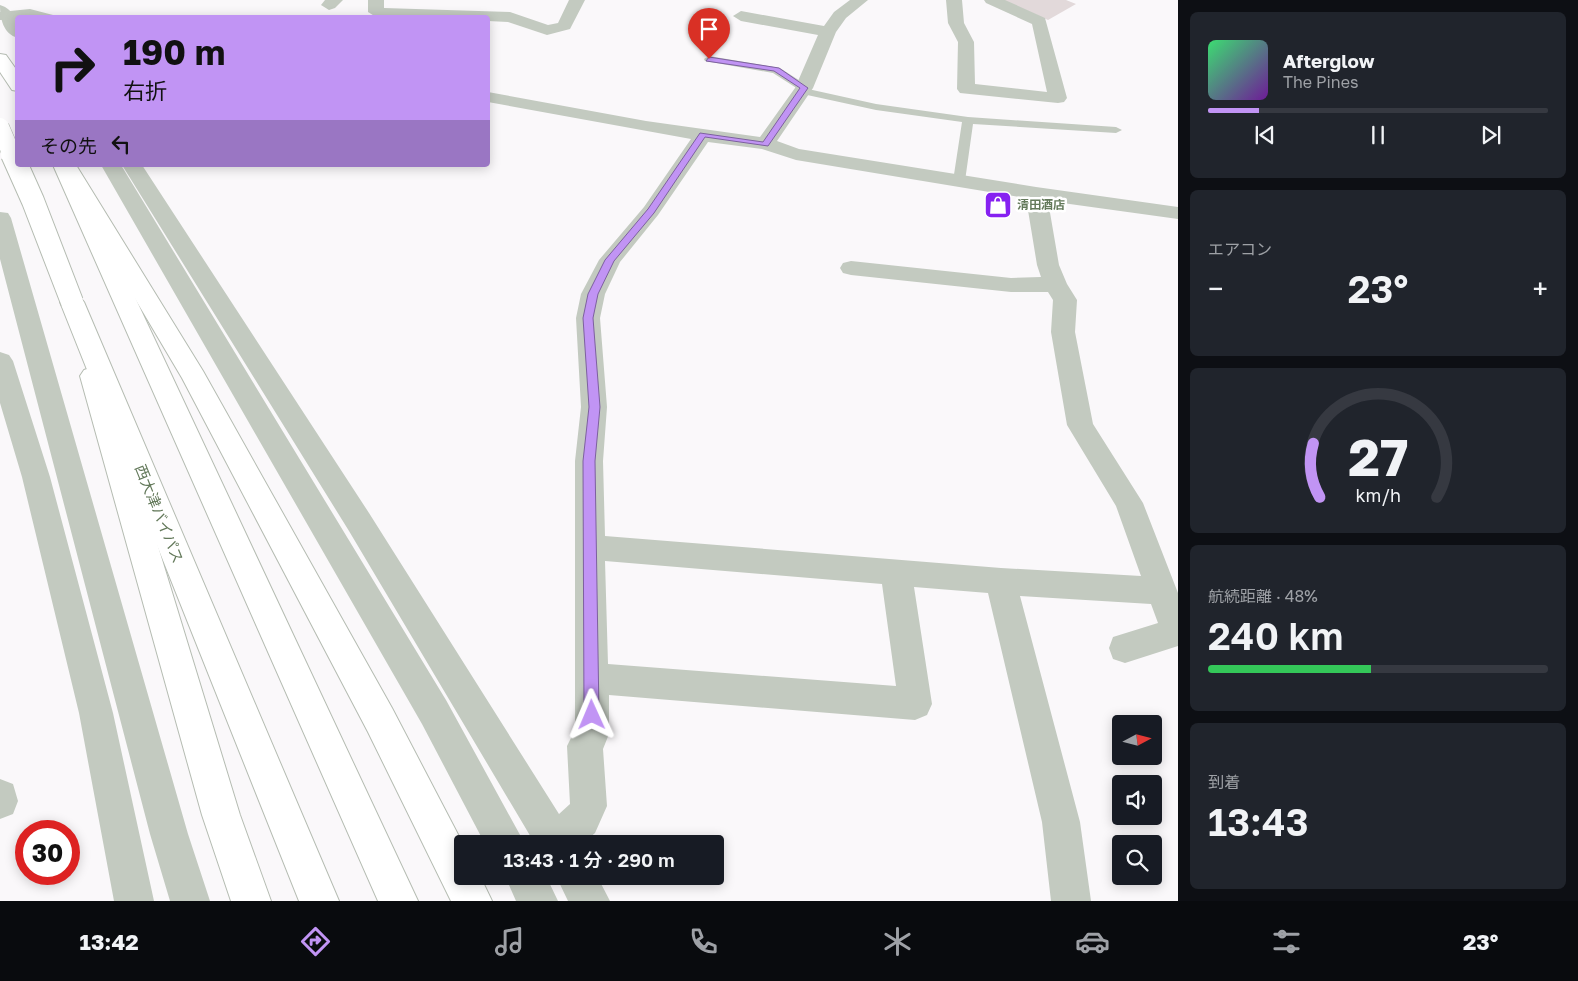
<!DOCTYPE html>
<html lang="ja">
<head>
<meta charset="utf-8">
<style>
	body { margin:0; font-family:"Golos Text","Noto Sans JP",sans-serif; background:#20242c; color:#f1f3f6; height:100vh; display:flex; flex-direction:column; font-size:19px; white-space:nowrap }
	* { box-sizing:border-box; margin:0 }
	p { font-size:16px; color:#9ea1a6 }
	.icon { flex:none; width:28px; height:28px; fill:none; stroke:currentColor; stroke-width:2; stroke-linecap:round; stroke-linejoin:round }
	.map { position:relative; flex:1; overflow:hidden }
	.drawer { display:flex; flex-direction:column; gap:12px; padding:12px; background:#0d0f14; width:400px }
	.drawer>* { flex:none }
	.banner { position:absolute; left:15px; top:15px; width:475px; height:152px; border-radius:5px; box-shadow:0 2px 12px #0003; background:#c194f4; color:#111; overflow:hidden }
	.needle { width:32px; rotate:83deg }
	.controls { position:absolute; left:1112px; top:715px; display:grid; gap:10px }
	.controls a { display:grid; place-items:center; width:50px; height:50px; border-radius:5px; background:#171b24; box-shadow:0 2px 12px #0003; font-size:25px }
	.speed { position:absolute; left:15px; top:820px; display:flex; gap:10px; font-size:25px; font-weight:700; text-align:center }
	.speed>* { display:grid; place-content:center; width:65px; height:65px; border-radius:50%; background:#171b24; box-shadow:0 2px 12px #0003; line-height:1 }
	.speed .limit { border:8px solid #d22; background:#fff; color:#111 }
	.pin { position:absolute; display:grid; place-items:center; width:42px; height:42px; color:#fff; margin:-51px -21px; border-radius:50% 50% 50% 0; rotate:-45deg; box-shadow:0 0 5px #0007 }
	.pin .icon { rotate:45deg }
	.me { position:absolute; width:55px; margin:-28px; rotate:359deg; stroke-linejoin:round; filter:drop-shadow(0 0 4px #0008) }
	.turn { display:flex; align-items:center; gap:18px; height:105px; padding:0 25px; font-size:22px }
	.turn .icon { width:65px; height:65px; stroke-width:2.5 }
	.turn b { display:block; font-size:35px; line-height:42px }
	.then { display:flex; align-items:center; height:48px; padding:0 25px; background:#0003; gap:10px; font-size:19px }
	.big { font-size:38px; font-weight:600; line-height:1.1 }
	.drawer .tile { flex:1; display:flex; flex-direction:column; justify-content:center; gap:8px; min-width:0; padding:0 18px; border-radius:8px; background:#20242c }
	.drawer .dial { align-items:center; gap:0 }
	.dial svg { height:130px; overflow:visible; fill:none; stroke:#363941; stroke-width:7; stroke-linecap:round; text-anchor:middle }
	.dial text { fill:#f1f3f6; stroke:none }
	.song { display:flex; align-items:center; gap:15px }
	.cover { width:60px; height:60px; border-radius:8px; background:linear-gradient(135deg,hsl(140 70% 55%),hsl(280 70% 35%)) }
	.played { height:5px; border-radius:2px; background:linear-gradient(90deg,#c194f4 15%,#363941 15%) }
	.keys { display:flex; justify-content:space-around; direction:ltr }
	.heat { display:flex; justify-content:space-between; align-items:center; font-size:28px; direction:ltr }
	.charge { height:8px; border-radius:4px; background:linear-gradient(90deg,#34c759 48%,#363941 0) }
	.trip { position:absolute; left:454px; top:835px; width:270px; height:50px; border-radius:5px; background:#171b24; box-shadow:0 2px 12px #0003; font-weight:600; line-height:50px; text-align:center }
	.tab-bar { display:flex; height:80px; justify-content:space-around; align-items:center; background:#090b0e; color:#9ea1a6 }
	.tab-bar .icon { width:35px; height:35px }
	.tab-bar .selected { color:#c194f4 }
	.tab-bar b { font-size:22px; color:#f1f3f6 }
	main { display:flex; flex:1; min-height:0 }
	.map>svg:first-child { display:block }
</style>
</head>
<body>
<main>
<div class="map">
<svg width="1178" height="901" viewBox="0 0 1178 901">
	<rect width="100%" height="100%" fill="#faf8fa"/>
	<path fill="#e2d9da" d="M1003,0h63l10,4 -28,16z"/>
	<g fill="none" stroke-linecap="round" stroke-linejoin="round">
		<g stroke="#b5bcb2" stroke-width="2">
			<path id="trunk" d="M0,54l6,1 12,17v19l-6,-1 -12,-18z
				M56,165h20l127,206 189,337 71,136 -1,32h18l12,25h-41l-83,-169 -186,-354z
				M93,367l9,3 4,6 134,439 31,86h-40l-29,-86 -122,-439 4,-6z"/>
		</g>
		<g stroke="#b5bcb2" stroke-width="2">
			<path id="motorway" d="M53,165h20l345,736h-40z
				M72,294l8,3 4,5 255,599h-40l-239,-599 4,-5z"/>
		</g>
		<path fill="#c3cac0" fill-rule="evenodd" d="M709,56l71,12 28,18v3l68,15 92,13 148,10 6,3 -6,3 -143,-9 -8,57 -6,4 -6,-4 9,-59 -86,-12 -78,-17v-4l-25,-16 -68,-12 -1,-2z"/>
		<path fill="#c3cac0" fill-rule="evenodd" d="M325,0h18l-8,8 -6,2 -8,-5z
			M368,0h16v8l126,4 38,13 10,-2 11,-23h16l-15,29 -23,6 -39,-13 -20,-1v-3l-112,-1 -8,-5z
			M850,0h18l-22,18 -10,14 -23,56 -36,53 22,8 237,38 142,20v12l-130,-18 11,64 8,19 10,16 -2,32 18,92 50,79 35,90v53l-53,17 -12,-4 -4,-11 4,-11 45,-14 -7,-19 -131,-8 60,226 11,79h-40l-9,-79 -54,-229 -74,-6 18,117 -5,11 -12,5 -306,-25v39l-6,15 4,57 -12,27 -13,11h-47l-186,-313 -227,-366h20l227,348 190,301 11,-10 -3,-58 8,-16v-269l6,-54 -5,-89 5,-24 18,-34 45,-53 47,-68 -203,-37v-10l158,29 114,16 35,-49 23,-53 -77,-14 -8,-5 8,-5 83,15 10,-14zM708,142l54,7 34,11 230,38 11,67 4,12 -30,1 -160,-17 -8,2 -3,5 3,5 8,2 160,17h37l5,8 -2,32 16,93 49,81 25,70 -140,-8 -396,-32 -2,-75 4,-54 -7,-89 5,-24 15,-32 38,-47zM605,561l277,23 14,102 -288,-22z
			M946,0h16l2,23 10,19 1,42 72,8 -15,-68 -46,-21 -2,-3h21l40,18 22,80 -3,4 -6,1 -98,-10 -3,-4 1,-47 -10,-19z
			M30,9l23,6 2,3 -55,2v-8z
			M0,352l9,3 4,6 37,116 63,236 41,188h-40l-35,-188 -57,-236 -22,-74z
			M0,779l13,5 5,17 -5,13 -13,5z
			M556,876h41l13,25h-42z"/>
		<path fill="#c3cac0" fill-rule="evenodd" d="M0,5c15,4 18,20 18,33 -15,-4 -18,-20 -18,-33z
			M101,165h20l325,535 79,144h-40l-63,-120z
			M0,212l8,1 3,5 177,616 22,67h-40l-20,-67 -150,-575z
			M505,876h41l12,25h-42z"/>
		<use href="#trunk" fill="#fff" fill-rule="evenodd"/>
		<use href="#motorway" fill="#fff" fill-rule="evenodd"/>
		<g stroke="#b5bcb2" stroke-width="19" stroke-linecap="butt">
			<path id="trunk-bridge-far1" d="M0,127l12,28"/>
		</g>
		<g stroke="#b5bcb2" stroke-width="24" stroke-linecap="butt">
			<path id="trunk-bridge" d="M12,154l21,47 39,101"/>
		</g>
		<use href="#trunk-bridge-far1" stroke="#fff" stroke-width="18"/>
		<use href="#trunk-bridge" stroke="#fff" stroke-width="22"/>
	</g>
	<path fill="#c194f4" stroke="#7d609f" d="M709,57l70,11 29,20 -40,58 -63,-9 -51,76 -40,48 -16,33 -5,24 7,89 -5,54 4,254 -2,5 -5,2 -5,-2 -3,-5 -1,-254 6,-54 -6,-89 5,-24 17,-34 43,-51 52,-76 63,9 37,-54 -26,-17 -68,-10z"/>
	<defs>
		<g id="shop-square" transform="scale(1.4375)"><rect x="-9" y="-9" width="18" height="18" rx="4" fill="#8621f1" stroke="#fff"/><path d="M-5-2.5h2.3a2.7 3.5 0 0 1 5.4 0H5L5.5 6h-11ZM-1.5-2.5h3a1.5 2.3 0 0 0-3 0Z" fill="#fff"/></g>
	</defs>
	<g fill-rule="evenodd">
		<use href="#shop-square" x="998" y="205"/>
	</g>
	<g text-anchor="middle" stroke-width="5" stroke-linejoin="round" paint-order="stroke">
		<g font-size="12" font-weight="bold" fill="#63795a" stroke="#fff" text-anchor="start">
			<text x="1017" y="209">清田酒店</text>
		</g>
		<g font-size="15" fill="#63795a" stroke="#fff">
			<text transform="translate(159 514) rotate(68)" y="5">西大津バイパス</text>
		</g>
	</g>
</svg>
<div class="controls">
<a><svg class="needle" viewBox="-14 -14 28 28"><path d="M0-13l5 13h-10z" fill="#e53935"/><path d="M0 13l5-13h-10z" fill="#9ea1a6"/></svg></a>
<a><svg class="icon" aria-label="sound" viewBox="0 0 24 24"><path d="M4 9h4l5-4v14l-5-4H4zM17 9q2 3 0 6"/></svg></a>
<a><svg class="icon" aria-label="search" viewBox="0 0 24 24"><circle cx="10" cy="10" r="6"/><path d="M15 15l6 6"/></svg></a>
</div>
<div class="speed"><div class="limit">30</div></div>
<div class="pin" style="left:709px;top:59px;background:#d93025"><svg class="icon" aria-label="arrive" viewBox="0 0 24 24"><path d="M6 21V4h12l-3 4 3 4H6"/></svg></div>
<svg class="me" style="left:592px;top:715px" viewBox="-20 -20 40 40"><path d="M0-17L14 15 0 8-14 15z" fill="#c194f4" stroke="#fff" stroke-width="4"/></svg>
<div class="trip">13:43 · 1 分 · 290 m</div>
<div class="banner">
<div class="turn"><svg class="icon" aria-label="right" viewBox="0 0 24 24"><path d="M7 20v-9h11M14 6l5 5-5 5"/></svg><div><b>190 m</b>右折</div></div>
<div class="then">その先<svg class="icon" aria-label="left" viewBox="0 0 24 24"><path d="M17 20v-9H6M10 6l-5 5 5 5"/></svg></div>
</div>
</div>
<section class="drawer">
<div class="tile">
<div class="song"><i class="cover"></i><div><b>Afterglow</b><p>The Pines</p></div></div>
<div class="played"></div>
<div class="keys"><svg class="icon" aria-label="previous" viewBox="0 0 24 24"><path d="M18 5L8 12l10 7zM5 5v14"/></svg><svg class="icon" aria-label="pause" viewBox="0 0 24 24"><path d="M8 5v14M16 5v14"/></svg><svg class="icon" aria-label="next" viewBox="0 0 24 24"><path d="M6 5l10 7-10 7zM19 5v14"/></svg></div>
</div>
<div class="tile"><p>エアコン</p>
<div class="heat"><a>−</a><b class="big">23°</b><a>+</a></div>
</div>
<div class="tile dial"><svg viewBox="0 0 100 80">
<path d="M14 69A42 42 0 1 1 86 69"/>
<path d="M14 69A42 42 0 0 1 10 36" stroke="#c194f4"/>
<text x="50" y="56" font-size="32" font-weight="700">27</text>
<text x="50" y="72" font-size="11">km/h</text>
</svg></div>
<div class="tile"><p>航続距離 · 48%</p><b class="big">240 km</b><div class="charge"></div></div>
<div class="tile"><p>到着</p><b class="big">13:43</b></div>
</section>
</main>
<nav class="tab-bar">
<b>13:42</b>
<svg class="icon selected" aria-label="directions" viewBox="0 0 24 24"><path d="M12 3l9 9-9 9-9-9zM9 14v-3h6M13 9l2 2-2 2"/></svg>
<svg class="icon" aria-label="music" viewBox="0 0 24 24"><path d="M9 18V5l10-2v13"/><circle cx="6" cy="18" r="3"/><circle cx="16" cy="16" r="3"/></svg>
<svg class="icon" aria-label="phone" viewBox="0 0 24 24"><path d="M5 4h4l2 5-3 2q2 4 5 5l2-3 5 2v4C11 20 4 13 5 4z"/></svg>
<svg class="icon" aria-label="climate" viewBox="0 0 24 24"><path d="M12 3v18M4 7l16 10M4 17L20 7"/></svg>
<svg class="icon" aria-label="car" viewBox="0 0 24 24"><path d="M5 17H2v-5l4-1 3-4h7l3 4 3 1v5h-3M9 17h6M6 11h13"/><circle cx="7" cy="17" r="2"/><circle cx="17" cy="17" r="2"/></svg>
<svg class="icon" aria-label="filters" viewBox="0 0 24 24"><path d="M4 7h16M4 17h16"/><circle cx="9" cy="7" r="2"/><circle cx="15" cy="17" r="2"/></svg>
<b>23°</b>
</nav>
</body>
</html>
